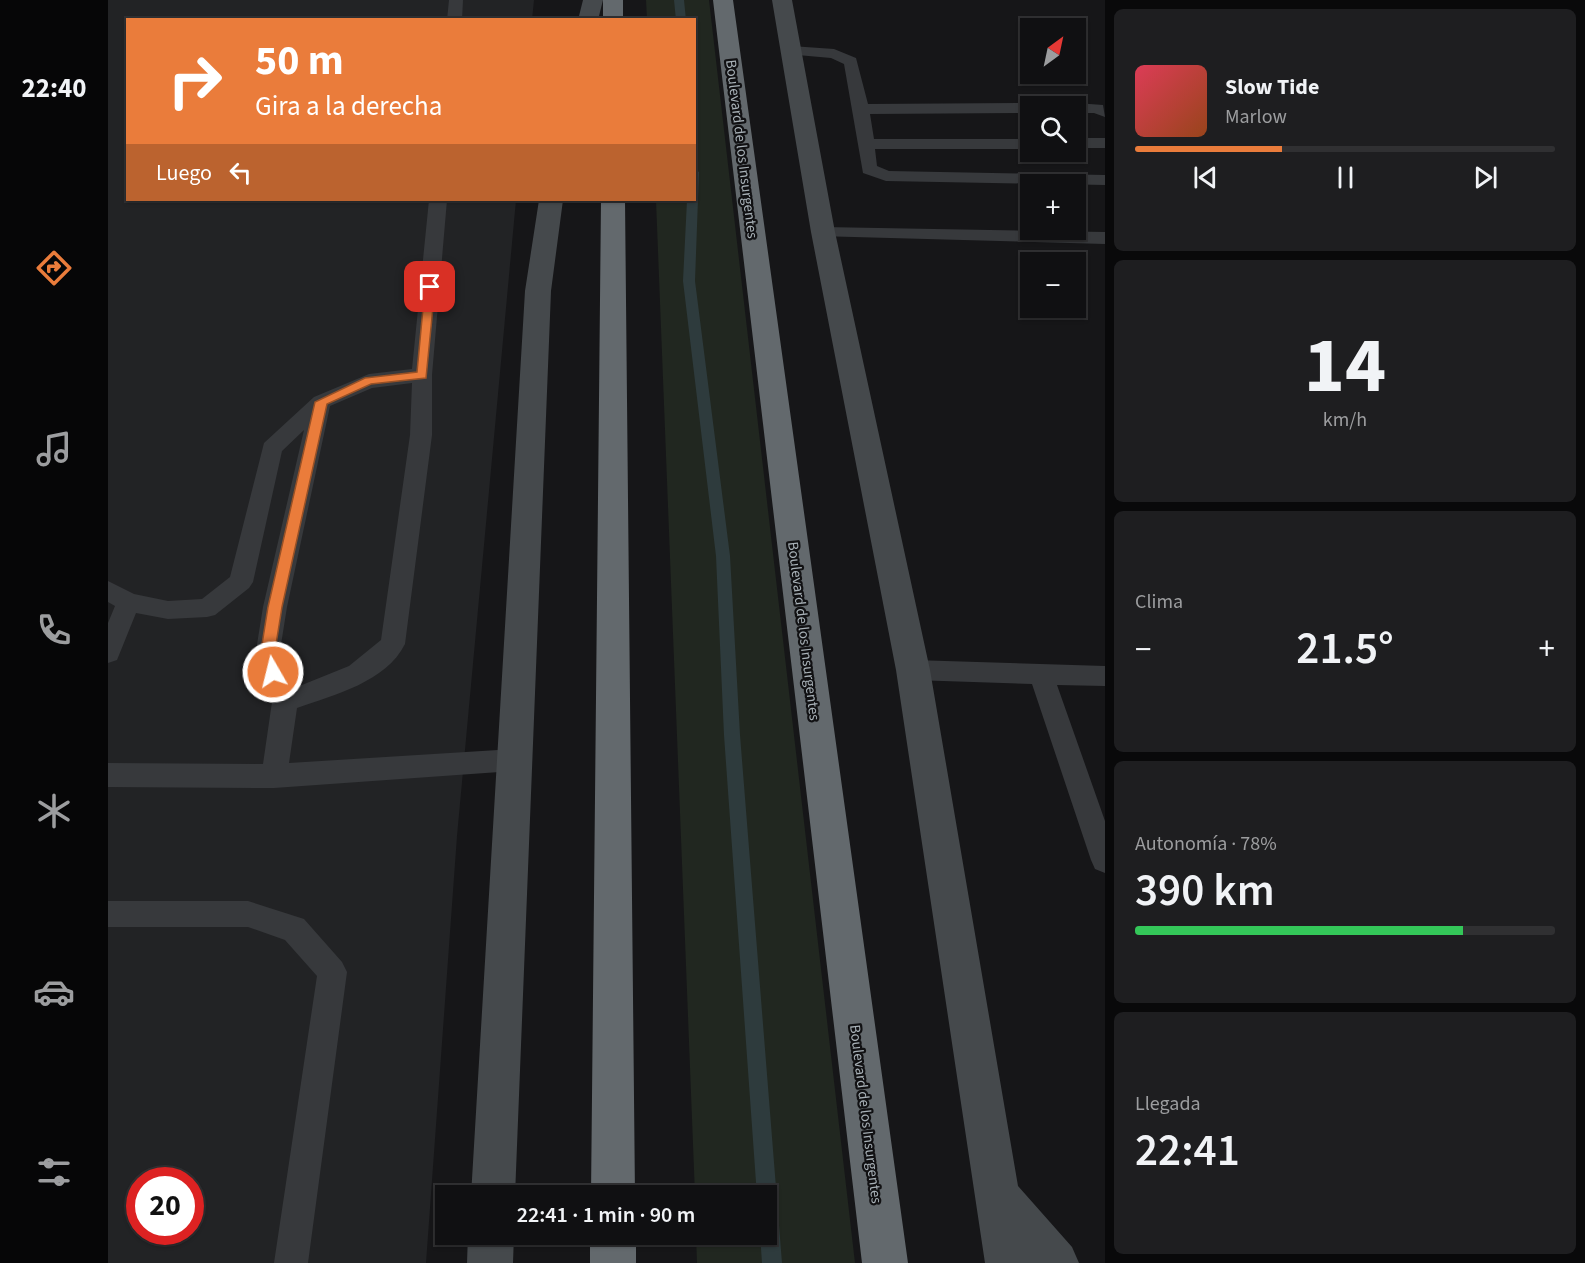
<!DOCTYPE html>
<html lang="es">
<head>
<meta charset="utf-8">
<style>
	body { margin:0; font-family:"Source Sans 3",sans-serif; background:#1e1e20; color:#f1f3f6; height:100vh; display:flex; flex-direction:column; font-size:22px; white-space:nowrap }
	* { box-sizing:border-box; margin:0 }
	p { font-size:20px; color:#9c9d9f }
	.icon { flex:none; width:33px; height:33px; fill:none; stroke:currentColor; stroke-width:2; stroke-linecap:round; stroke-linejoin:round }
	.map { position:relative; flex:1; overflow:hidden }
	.panel { display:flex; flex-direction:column; gap:9px; padding:9px; background:#09090a; width:480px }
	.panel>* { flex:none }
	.top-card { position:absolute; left:18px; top:18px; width:570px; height:183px; border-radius:0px; box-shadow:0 2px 4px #0004,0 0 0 2px #303032; background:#ea7c3b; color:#fff; overflow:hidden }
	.needle { width:39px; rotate:33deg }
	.tools { position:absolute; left:912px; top:18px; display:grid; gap:12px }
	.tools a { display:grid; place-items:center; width:66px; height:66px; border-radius:0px; background:#101012; box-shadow:0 2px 4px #0004,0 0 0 2px #303032; font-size:30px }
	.speed { position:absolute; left:18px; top:1167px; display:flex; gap:12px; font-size:30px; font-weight:700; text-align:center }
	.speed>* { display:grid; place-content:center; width:78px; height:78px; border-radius:50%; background:#101012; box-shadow:0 2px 4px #0004,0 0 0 2px #303032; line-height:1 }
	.speed .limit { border:9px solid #d22; background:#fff; color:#111 }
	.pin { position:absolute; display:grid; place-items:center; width:51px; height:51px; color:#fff; margin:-26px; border-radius:12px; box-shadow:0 3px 9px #0006 }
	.me { position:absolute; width:66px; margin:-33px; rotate:352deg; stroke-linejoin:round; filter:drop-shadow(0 0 4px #0008) }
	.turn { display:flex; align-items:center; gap:21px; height:126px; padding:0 30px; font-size:27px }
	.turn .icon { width:78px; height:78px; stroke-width:2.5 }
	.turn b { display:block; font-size:42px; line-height:51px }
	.then { display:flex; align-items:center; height:57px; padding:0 30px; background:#0003; gap:12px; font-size:22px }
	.big { font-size:45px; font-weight:600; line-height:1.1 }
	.panel .tile { flex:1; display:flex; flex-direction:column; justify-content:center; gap:9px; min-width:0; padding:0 21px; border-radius:9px; background:#1e1e20 }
	.panel .dial { align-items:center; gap:0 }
	.dial b { font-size:78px; line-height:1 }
	.song { display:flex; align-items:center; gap:18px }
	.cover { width:72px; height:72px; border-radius:9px; background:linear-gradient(135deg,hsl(350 70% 55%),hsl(20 70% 35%)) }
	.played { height:6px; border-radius:3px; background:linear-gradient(90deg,#ea7c3b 35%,#303032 35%) }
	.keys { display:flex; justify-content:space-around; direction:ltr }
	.heat { display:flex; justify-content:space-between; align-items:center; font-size:33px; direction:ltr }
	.charge { height:9px; border-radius:4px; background:linear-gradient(90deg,#34c759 78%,#303032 0) }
	.trip { position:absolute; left:327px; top:1185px; width:342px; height:60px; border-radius:0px; background:#101012; box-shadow:0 2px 4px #0004,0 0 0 2px #303032; font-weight:600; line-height:60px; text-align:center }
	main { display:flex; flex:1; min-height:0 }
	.dock { display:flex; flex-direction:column; width:108px; justify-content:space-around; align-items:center; background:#060607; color:#9c9d9f }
	.dock .icon { width:42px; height:42px }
	.dock .current { color:#ea7c3b }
	.dock b { font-size:27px; color:#f1f3f6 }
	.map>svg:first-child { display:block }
</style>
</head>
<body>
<main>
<nav class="dock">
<b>22:40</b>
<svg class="icon current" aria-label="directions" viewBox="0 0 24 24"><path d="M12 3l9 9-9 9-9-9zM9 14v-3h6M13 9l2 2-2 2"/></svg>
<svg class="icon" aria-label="music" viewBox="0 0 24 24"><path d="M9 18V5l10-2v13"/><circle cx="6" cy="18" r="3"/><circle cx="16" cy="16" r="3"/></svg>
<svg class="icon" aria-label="phone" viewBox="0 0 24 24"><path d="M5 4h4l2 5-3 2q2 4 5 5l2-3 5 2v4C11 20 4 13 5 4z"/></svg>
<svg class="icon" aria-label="climate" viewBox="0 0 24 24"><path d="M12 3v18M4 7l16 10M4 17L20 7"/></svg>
<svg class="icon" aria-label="car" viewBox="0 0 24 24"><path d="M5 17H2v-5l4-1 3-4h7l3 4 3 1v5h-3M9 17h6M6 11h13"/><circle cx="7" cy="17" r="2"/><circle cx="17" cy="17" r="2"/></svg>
<svg class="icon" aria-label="filters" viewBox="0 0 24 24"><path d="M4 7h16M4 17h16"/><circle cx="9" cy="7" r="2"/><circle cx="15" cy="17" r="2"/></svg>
</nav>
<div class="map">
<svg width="997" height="1263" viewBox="0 0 997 1263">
	<rect width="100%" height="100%" fill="#161618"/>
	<path fill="#222325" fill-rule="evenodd" d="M0,0h426l-2,20h-404v180h388l-59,636 -31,427h-318zM32,1180h50v52h-50z"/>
	<path fill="#212720" d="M538,0h63l146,1263h-158l-1,-28 70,-1v-38l-71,-1 -39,-995h38v-180l-47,-1z"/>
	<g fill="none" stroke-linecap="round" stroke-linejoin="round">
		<path fill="#2e3b3d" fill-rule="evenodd" d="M566,0h10l2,20h-10z
			M586,169l5,3 -4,109 35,275 10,179 42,528h-20l-2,-29h6v-38h-9l-33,-461 -8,-179 -33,-275 4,-81h7z"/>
		<path fill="#37393c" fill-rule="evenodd" d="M341,0h14l-1,20h-15z
			M683,46l43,3 22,9 12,46 162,-1 7,3h-7v7l-160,1 4,25h156v10h-155l2,17 12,5 216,4v10l-219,-4 -23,-8 -19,-109 -13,-6 -45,-4 -3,-3z
			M968,103l27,2 2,12 -11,-4h-18v-7h-7z
			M968,138h29v10h-29z
			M321,200h18l-15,175v60l-27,209c-19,38 -71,51 -108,64l-8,55 225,-14 9,3 4,8 -4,8 -9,3 -240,17 -166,-1v-24l155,1 9,-62 -17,-45 8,-50 41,-177 -22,21 -29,131 -4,6 -34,27 -8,2 -39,2 -32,-6 -19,47 -9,3v-40l7,-17 -7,-4v-21l26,13 34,7 34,-2 28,-22 34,-134 50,-46 55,-23 43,-5zM304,383l-2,52 -29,205 -32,26 -57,23 -13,-32 8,-50 43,-201 42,-18z
			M715,227l282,5v12l-288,-8 -3,-4z
			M805,660l192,6v20l-48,-1 48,136v52l-10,-4 -4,-9 -59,-176 -119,-4 -9,-3 -3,-7 3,-7z
			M0,901h140l56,18 38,43 5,10 -39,291h-34l43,-287 -32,-36 -37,-13h-140z"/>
		<path fill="#45494c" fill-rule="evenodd" d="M475,0h20l-5,20h-20z
			M664,0h20l43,232 95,438 88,516 54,61 7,16h-94l-89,-593 -85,-438z
			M431,200h24l-12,91 -36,905h-44l54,-905z
			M360,1234h46l-1,29h-46z"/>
		<path fill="#63696d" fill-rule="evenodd" d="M495,0h20v20h-20z
			M605,0h20l175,1263h-46z
			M493,200h24l10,996h-44z
			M482,1234h46v29h-46z"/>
	</g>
	<path fill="#ea7c3b" stroke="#985126" stroke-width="1.5" d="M322,284l5,3 -9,91 -55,6 -44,20 -45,203 -8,50 6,15 -7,5 -5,-1 -8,-19 8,-50 47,-205 50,-24 52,-6 8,-85z"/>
	<g text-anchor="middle" stroke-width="4.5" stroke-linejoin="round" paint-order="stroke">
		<g font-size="15" fill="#a8b1b7" stroke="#111113">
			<text transform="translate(634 149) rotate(83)" y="5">Boulevard de los Insurgentes</text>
			<text transform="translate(696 631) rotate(83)" y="5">Boulevard de los Insurgentes</text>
			<text transform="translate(758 1114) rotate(83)" y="5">Boulevard de los Insurgentes</text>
		</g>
	</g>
</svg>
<div class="tools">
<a><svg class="needle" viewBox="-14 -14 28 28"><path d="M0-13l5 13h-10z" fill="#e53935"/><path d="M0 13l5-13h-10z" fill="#9c9d9f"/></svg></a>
<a><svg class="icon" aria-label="search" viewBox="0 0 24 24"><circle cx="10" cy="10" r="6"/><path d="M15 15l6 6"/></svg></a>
<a>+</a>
<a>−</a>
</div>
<div class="speed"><div class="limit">20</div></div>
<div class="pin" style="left:322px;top:287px;background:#d93025"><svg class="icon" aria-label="arrive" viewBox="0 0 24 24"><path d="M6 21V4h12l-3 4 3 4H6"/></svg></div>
<svg class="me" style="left:165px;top:672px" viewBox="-20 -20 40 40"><circle r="17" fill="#ea7c3b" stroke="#fff" stroke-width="3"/><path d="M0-11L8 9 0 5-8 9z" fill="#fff"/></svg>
<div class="trip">22:41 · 1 min · 90 m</div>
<div class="top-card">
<div class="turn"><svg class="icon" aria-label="right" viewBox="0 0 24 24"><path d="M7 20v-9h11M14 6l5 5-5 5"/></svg><div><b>50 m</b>Gira a la derecha</div></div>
<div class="then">Luego<svg class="icon" aria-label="left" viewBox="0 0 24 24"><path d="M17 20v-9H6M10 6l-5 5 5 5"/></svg></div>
</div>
</div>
<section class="panel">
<div class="tile">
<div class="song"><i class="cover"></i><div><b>Slow Tide</b><p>Marlow</p></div></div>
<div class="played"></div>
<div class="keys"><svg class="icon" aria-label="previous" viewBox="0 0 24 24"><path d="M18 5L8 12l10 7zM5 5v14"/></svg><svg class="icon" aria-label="pause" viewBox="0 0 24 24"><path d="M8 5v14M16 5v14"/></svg><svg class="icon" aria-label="next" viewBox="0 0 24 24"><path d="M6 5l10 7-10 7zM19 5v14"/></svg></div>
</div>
<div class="tile dial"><b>14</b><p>km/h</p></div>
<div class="tile"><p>Clima</p>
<div class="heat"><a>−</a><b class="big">21.5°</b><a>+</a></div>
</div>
<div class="tile"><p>Autonomía · 78%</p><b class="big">390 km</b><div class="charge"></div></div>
<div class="tile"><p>Llegada</p><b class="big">22:41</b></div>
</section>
</main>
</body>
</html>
